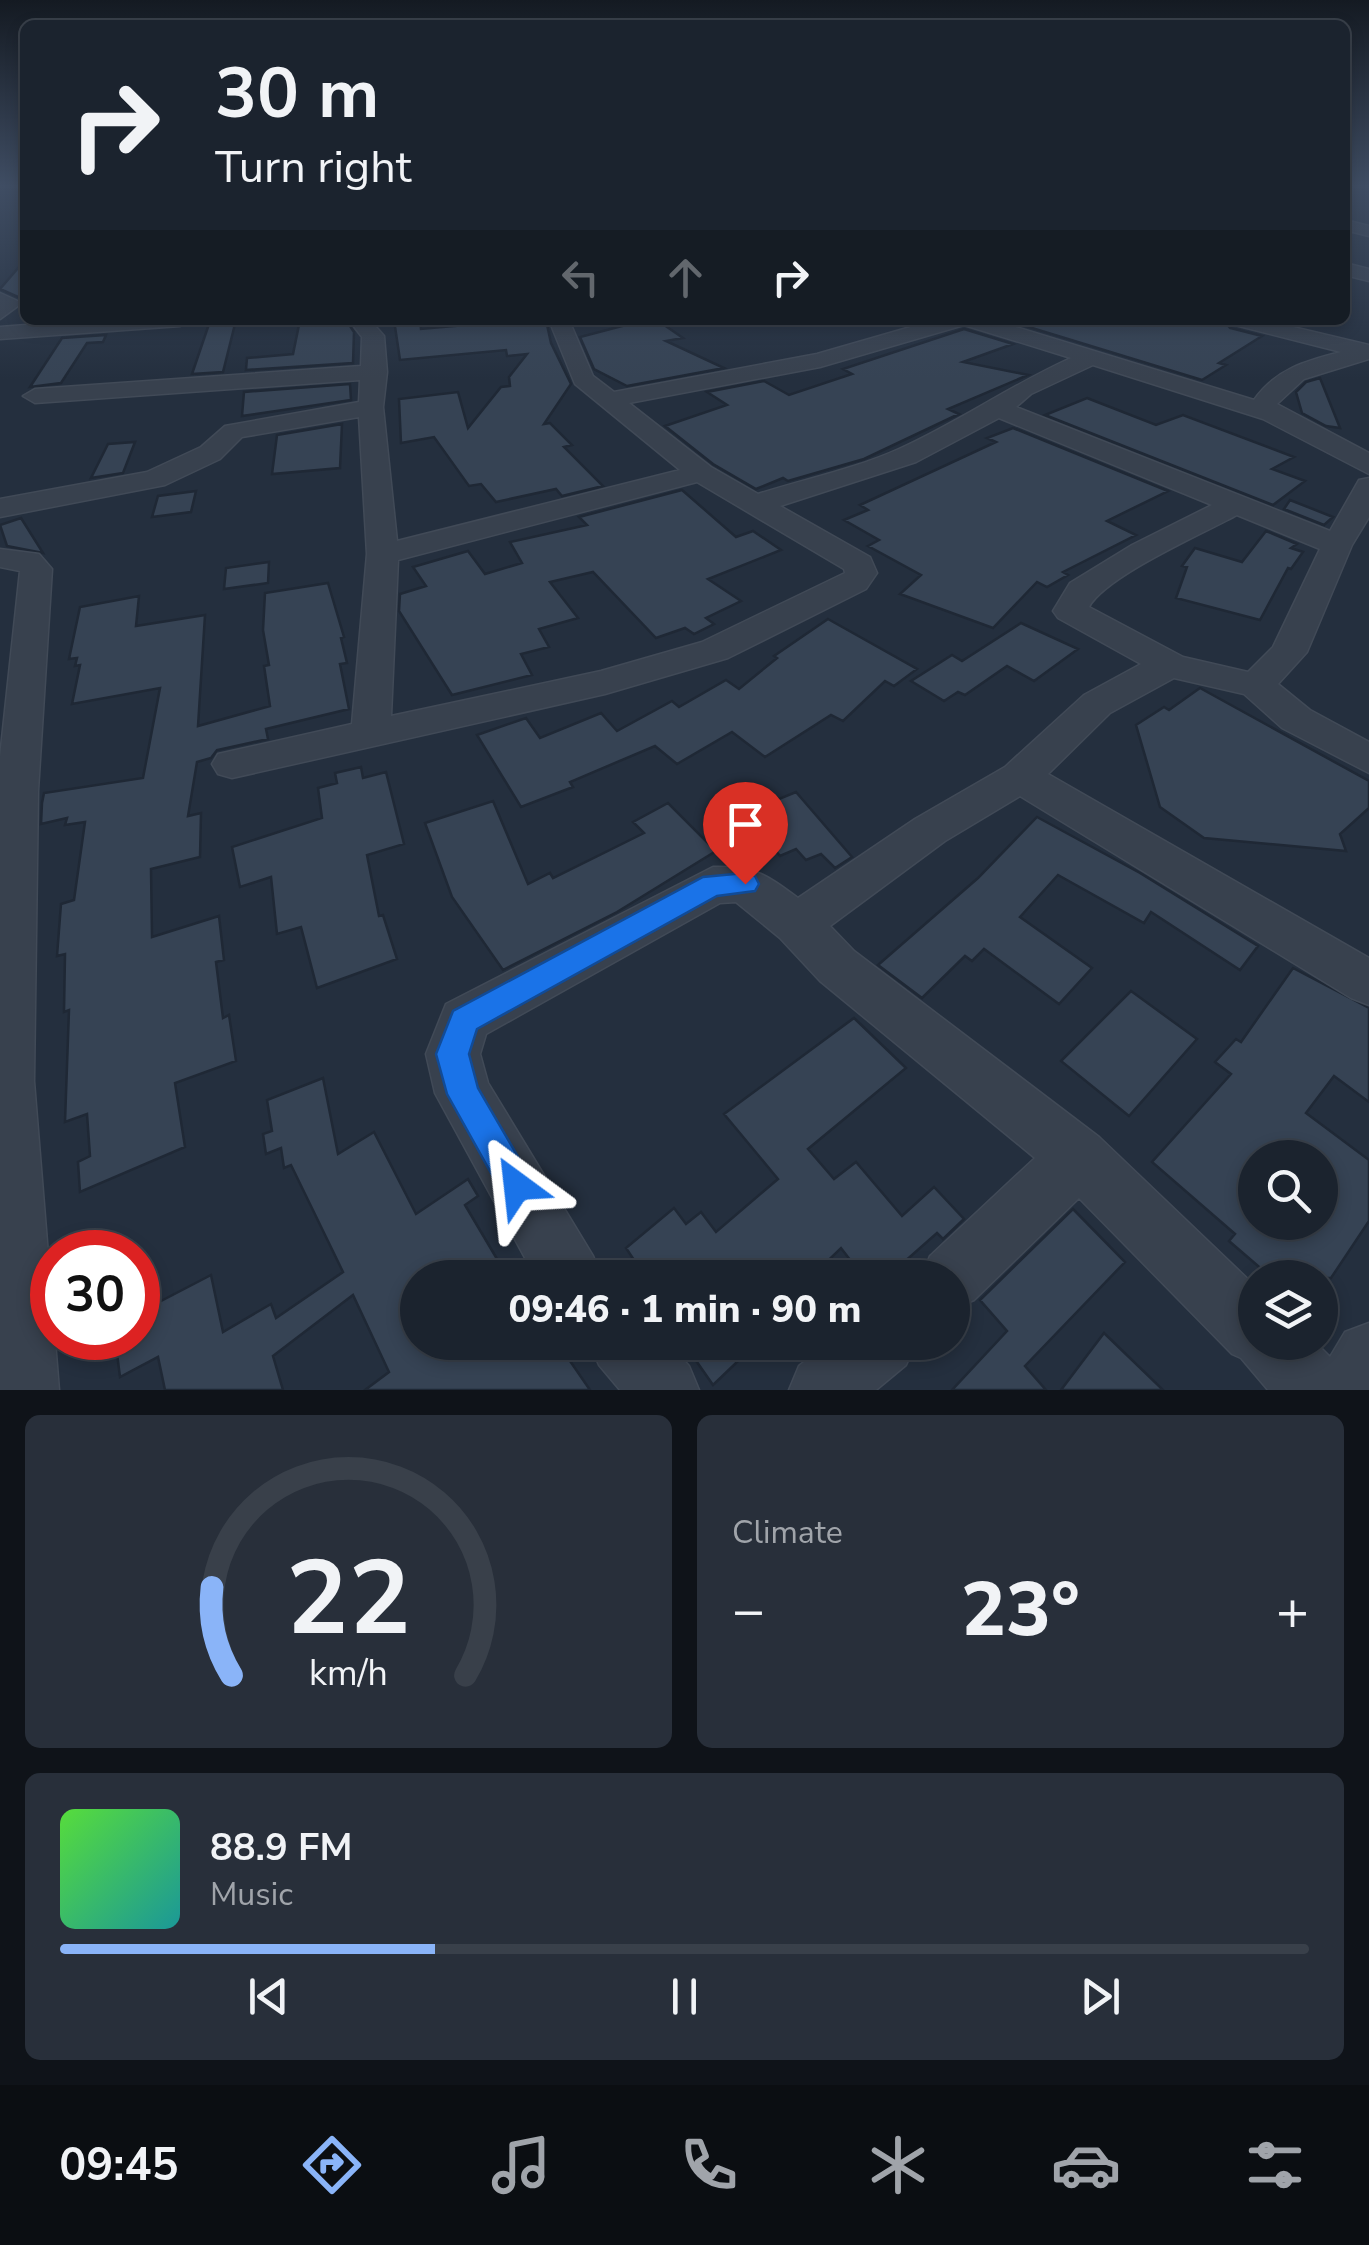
<!DOCTYPE html>
<html lang="en">
<head>
<meta charset="utf-8">
<style>
	body { margin:0; font-family:"Nunito Sans",sans-serif; background:#282f3a; color:#f1f3f6; height:100vh; display:flex; flex-direction:column; font-size:38px; white-space:nowrap }
	* { box-sizing:border-box; margin:0 }
	p { font-size:32px; color:#a0a4aa }
	.icon { flex:none; width:55px; height:55px; fill:none; stroke:currentColor; stroke-width:2; stroke-linecap:round; stroke-linejoin:round }
	.map { position:relative; height:1390px; overflow:hidden }
	.drawer { display:flex; flex-direction:column; gap:25px; padding:25px; background:#0f1319; flex:1 }
	.drawer>* { flex:none }
	.hud { position:absolute; left:20px; top:20px; width:1330px; height:305px; border-radius:15px; box-shadow:0 5px 15px #0003,0 0 0 2px #39404a; background:#1b232e; color:#f1f3f6; overflow:hidden }
	.tools { position:absolute; left:1238px; top:1140px; display:grid; gap:20px }
	.tools a { display:grid; place-items:center; width:100px; height:100px; border-radius:50%; background:#1b232e; box-shadow:0 5px 15px #0003,0 0 0 2px #39404a; font-size:50px }
	.speed { position:absolute; left:30px; top:1230px; display:flex; gap:20px; font-size:50px; font-weight:700; text-align:center }
	.speed>* { display:grid; place-content:center; width:130px; height:130px; border-radius:50%; background:#1b232e; box-shadow:0 5px 15px #0003,0 0 0 2px #39404a; line-height:1 }
	.speed .limit { border:15px solid #d22; background:#fff; color:#111 }
	.pin { position:absolute; display:grid; place-items:center; width:85px; height:85px; color:#fff; margin:-102px -42px; border-radius:50% 50% 50% 0; rotate:-45deg; box-shadow:0 0 10px #0007 }
	.pin .icon { rotate:45deg }
	.me { position:absolute; width:110px; margin:-55px; rotate:330deg; stroke-linejoin:round; filter:drop-shadow(0 0 8px #0008) }
	.turn { display:flex; align-items:center; gap:35px; height:210px; padding:0 30px; font-size:45px }
	.turn .icon { width:130px; height:130px; stroke-width:2.5 }
	.turn b { display:block; font-size:70px; line-height:85px }
	.lanes { display:flex; align-items:center; height:95px; padding:0 30px; background:#0003; justify-content:center; gap:50px; direction:ltr }
	.lanes .off { opacity:.35 }
	.big { font-size:75px; font-weight:800; line-height:1.1 }
	.drawer .tile { flex:1; display:flex; flex-direction:column; justify-content:center; gap:15px; min-width:0; padding:0 35px; border-radius:15px; background:#282f3a }
	.drawer .dial { align-items:center; gap:0 }
	.dial svg { height:260px; overflow:visible; fill:none; stroke:#39404a; stroke-width:7; stroke-linecap:round; text-anchor:middle }
	.dial text { fill:#f1f3f6; stroke:none }
	.song { display:flex; align-items:center; gap:30px }
	.cover { width:120px; height:120px; border-radius:15px; background:linear-gradient(135deg,hsl(110 70% 55%),hsl(180 70% 35%)) }
	.played { height:10px; border-radius:5px; background:linear-gradient(90deg,#8ab4f8 30%,#39404a 30%) }
	.keys { display:flex; justify-content:space-around; direction:ltr }
	.heat { display:flex; justify-content:space-between; align-items:center; font-size:55px; direction:ltr }
	.drawer .tiles { flex:1; display:grid; gap:25px; grid-template-columns:1fr 1fr }
	.tile:last-child { grid-column:span 2 }
	.trip { position:absolute; left:400px; top:1260px; width:570px; height:100px; border-radius:50px; background:#1b232e; box-shadow:0 5px 15px #0003,0 0 0 2px #39404a; font-weight:800; line-height:100px; text-align:center }
	.tabs { display:flex; height:160px; justify-content:space-around; align-items:center; background:#0b0e12; color:#a0a4aa }
	.tabs .icon { width:70px; height:70px }
	.tabs .on { color:#8ab4f8 }
	.tabs b { font-size:45px; color:#f1f3f6 }
	.map>svg:first-child { display:block }
</style>
</head>
<body>
<div class="map">
<svg width="1369" height="1390" viewBox="0 0 1369 1390">
	<rect width="100%" height="100%" fill="#242f3e"/>
	<path fill="#364354" stroke="#1f2835" stroke-width="2.5" fill-rule="evenodd" d="M25,260v35l-7,2 -18,-8z
		M236,320l-13,52 -31,2 18,-53z
		M300,320h46l8,12 -1,31 -107,7 1,-12 46,-4z
		M394,320h26l1,9 46,-4 -2,-5 26,3 55,-3 5,23 20,41 -27,40 6,-1 22,22 -8,2 39,39 -41,10 -6,-7 -60,13 -15,-18 -12,2 -35,-49 -33,6 -2,-44 59,-7 10,36 33,-41 9,-1 -1,-9 18,-23 -20,2 -1,-6 -106,10z
		M645,320h12l26,18 -17,3 58,27 -97,18 -33,-17 -14,-32z
		M1006,320h218l6,8 32,8 -43,27 7,2 -24,15z
		M964,329l49,15 -50,18 65,13 -80,34 11,5 -95,45 -76,22 -5,-3 -27,11 -43,-25 -48,-38 62,-21 -20,-13 57,-11 25,14 63,-21 -9,-5z
		M106,335l-3,7 -16,1 -26,40 -31,4 32,-49z
		M1320,378l20,50 -14,-2 -24,-13 -6,-21 10,-10z
		M350,384l1,16 -109,16 2,-24z
		M1087,398l69,27 27,-10 111,42 -22,12 33,12 -32,24 -228,-90z
		M342,424l-2,44 -68,6 5,-39z
		M1013,428l155,63 -61,30 29,14 -73,37 5,3 -21,12 -10,-5 -44,46 -93,-34 21,-19 -53,-29 11,-6 -35,-20 24,-10 -8,-5 136,-63 -9,-4z
		M135,442l-12,31 -32,5 17,-34z
		M682,490l54,47 17,-6 28,19 -73,29 33,22 -35,17 8,6 -20,10 -9,-6 -29,10 -63,-66 -43,10 28,36 -39,11 10,18 -28,7 11,21 -80,20 -53,-84 1,-17 26,-8 -13,-19 55,-16 17,23 37,-11 -12,-21 77,-17 -8,-8z
		M196,491l-5,21 -39,5 6,-21z
		M1290,500l43,17 -9,8 -40,-16z
		M21,518l22,35 -36,-7 -7,-21z
		M1266,531l31,13 -6,4 12,4 -12,17 -3,-1 -28,52 -84,-22 11,-31 -5,-1 13,-18 47,14z
		M269,562l-1,21 -44,6 2,-21z
		M328,583l16,54 -3,1 6,25 -7,1 9,45 -83,20 2,10 -51,11 -6,8 -14,4 -9,54 13,-3 -1,44 -49,12 1,68 67,-21 5,44 -8,2 7,56 6,-3 7,46 -61,22 10,64 -105,45 -2,-30 12,-6 -3,-42 -22,8 4,-112 -5,2 1,-58 -8,2 4,-52 13,-4 11,-78 -20,3 2,-7 -26,6 1,-21 2,-10 99,-15 17,-90 -88,16 8,-39 -5,1 2,-8 -8,1 11,-52 59,-11 -3,30 69,-11 -7,111 72,-20 -6,-40 5,-1 -6,-35 2,-37z
		M828,619l89,50 -23,17 -9,-5 -42,40 -12,-6 -66,42 -33,-25 -55,32 -22,-18 -85,36 3,5 -52,20 -44,-72 49,-17 14,20 61,-25 16,18 55,-30 7,6 47,-27 13,9 38,-31 -3,-2z
		M1021,623l57,26 -44,32 -27,-15 -42,29 -7,-3 -14,9 -33,-20 41,-26 10,6z
		M1200,688l169,93v27l-29,26 6,17 -142,-13 -44,-31 -24,-82 28,-18 5,3z
		M361,767l2,11 23,-6 18,72 -37,11 12,61 4,-1 14,44 -80,29 -16,-61 -24,7 -6,-57 -31,10 -8,-40 90,-29 -4,-30 19,-5 -2,-10z
		M796,792l56,65 -17,11 -14,-14 -15,6 -10,-11 -16,7 -35,-43z
		M493,801l35,83 22,-11 3,5 91,-45 -11,-11 35,-19 48,48 -99,61 -114,58 -51,-73 -27,-74z
		M1037,817l103,56 118,73 -18,24 -89,-58 -7,11 -86,-48 -38,42 72,51 -33,36 -75,-55 -12,12 -7,-5 -43,42 -44,-33 100,-87z
		M1293,968l76,40v94l-35,-26 -28,37 63,47v61l-38,57h-59l-43,-37 6,-7 -83,-72 79,-88 -16,-12 21,-23 5,3zM1255,1158h65v64h-65z
		M1131,991l66,48 -68,77 -68,-55z
		M854,1018l52,50 -98,81 26,30 22,-17 46,54 32,-29 30,32 -21,20 -6,-6 -51,45h-22l-23,-30 -31,30h-164l-20,-30 48,-40 12,16 15,-12 15,20 62,-53 -54,-65z
		M323,1078l15,76 36,-22 42,82 52,-35 10,17 -13,9 35,59 -18,14h-64v64h139l33,48h-225l24,-18 -36,-77 -80,61 10,34h-118l-7,-33 -38,20 -5,-39h23v-25l73,-38 12,57 48,-28 5,14 67,-46 -52,-107 -7,3 -3,-20 -15,6 -3,-20 9,-3 -5,-31z
		M1073,1209l52,53 -100,104 21,24h-94l55,-59 -27,-31z
		M1104,1333l59,57h-102z
		M683,1342h75l-45,43z"/>
	<g fill="none" stroke-linecap="round" stroke-linejoin="round">
		<g stroke="#414a57" stroke-width="3">
			<path id="minor" d="M1345,220l24,6v10l-24,-6z
				M1345,263l24,6v12l-24,-6z
				M0,293l22,10 -22,16z
				M92,320h98l-10,6 -180,13v-12z
				M349,320h21l14,16 3,36 -4,35 14,134 283,-71 -105,-86 -26,-64h20l24,56 21,16 203,-38 118,-34h58l261,80c22,-31 51,-39 87,-48l-110,-28 -3,-4h36l105,25v14l-65,20 -27,25 92,49v21l-106,-55 -170,-54 -62,29 -15,13 314,124 29,-51 10,-2v39l-17,28 -45,107 -29,32 32,26 59,32v31l-87,-45 -38,-34 -70,-16 -64,35 -62,61 321,184v47l-18,-7 -331,-202 -75,45 -115,85 24,25 245,186 156,149v56h60l15,15 15,-25 24,-9v67h-101l-27,-32 -9,-4 -153,-156 -105,102 -22,9v-31h-31l9,-22 105,-98 -215,-177 -40,-43 -44,-36 -16,1 -234,131 -6,20 8,29 105,173 9,22h-66l-101,-185 -9,-39 20,-50 267,-137c42,-1 52,7 85,31l117,-79 90,-52 79,-72 57,-31 -83,-46 -5,-7 17,-28 62,-38 80,-40 -213,-87 -83,44 -136,44 90,51 7,16 -11,16 -138,69 -123,36 -373,84 -14,-4 -6,-10 6,-10 134,-30 15,-170 -8,-137 -117,20 -22,22 -55,26 -165,32v-18l147,-27 54,-25 24,-21 134,-24 1,-22 -325,23 -12,-7 12,-7 326,-23 1,-29zM964,325l107,33c-60,27 -112,64 -172,91 -44,20 -94,30 -141,45l-47,-27 -82,-64 191,-36zM697,482l147,87 1,4 -143,69 -101,29 -210,45 7,-156zM1237,515l83,34 -47,98 -25,25 -65,-15 -94,-50c17,-31 113,-73 148,-92z
				M0,549l39,5 13,15 -14,222 -4,290 25,309h-59v-633l20,-186 -20,-4z
				M589,1342h78l22,24 10,24h-79l-21,-25z
				M829,1342h87l-10,23 -30,25h-87l10,-24z"/>
		</g>
		<use href="#minor" fill="#38414e" fill-rule="evenodd"/>
	</g>
	<linearGradient id="sky" x2="0" y2="1"><stop stop-color="#141a22"/><stop offset="0.49" stop-color="#3f4d63"/><stop offset="1" stop-color="#3f4d63" stop-opacity="0"/></linearGradient>
	<rect width="1369" height="379" fill="url(#sky)"/>
	<path fill="#1a73e8" stroke="#114b97" stroke-width="2.5" d="M745,873l10,3 4,8 -4,7 -38,5 -240,133 -8,25 9,34 57,98 -5,12 -13,5 -12,-5 -58,-104 -11,-40 17,-43 250,-134z"/>
</svg>
<div class="tools">
<a><svg class="icon" aria-label="search" viewBox="0 0 24 24"><circle cx="10" cy="10" r="6"/><path d="M15 15l6 6"/></svg></a>
<a><svg class="icon" aria-label="layers" viewBox="0 0 24 24"><path d="M12 4l9 5-9 5-9-5zM3 14l9 5 9-5"/></svg></a>
</div>
<div class="speed"><div class="limit">30</div></div>
<div class="pin" style="left:745px;top:884px;background:#d93025"><svg class="icon" aria-label="arrive" viewBox="0 0 24 24"><path d="M6 21V4h12l-3 4 3 4H6"/></svg></div>
<svg class="me" style="left:517px;top:1186px" viewBox="-20 -20 40 40"><path d="M0-17L14 15 0 8-14 15z" fill="#1a73e8" stroke="#fff" stroke-width="4"/></svg>
<div class="trip">09:46 · 1 min · 90 m</div>
<div class="hud">
<div class="turn"><svg class="icon" aria-label="right" viewBox="0 0 24 24"><path d="M7 20v-9h11M14 6l5 5-5 5"/></svg><div><b>30 m</b>Turn right</div></div>
<div class="lanes"><svg class="icon off" aria-label="left" viewBox="0 0 24 24"><path d="M17 20v-9H6M10 6l-5 5 5 5"/></svg><svg class="icon off" aria-label="ahead" viewBox="0 0 24 24"><path d="M12 20V5M6 11l6-6 6 6"/></svg><svg class="icon" aria-label="right" viewBox="0 0 24 24"><path d="M7 20v-9h11M14 6l5 5-5 5"/></svg></div>
</div>
</div>
<section class="drawer">
<div class="tiles">
<div class="tile dial"><svg viewBox="0 0 100 80">
<path d="M14 69A42 42 0 1 1 86 69"/>
<path d="M14 69A42 42 0 0 1 8 42" stroke="#8ab4f8"/>
<text x="50" y="56" font-size="32" font-weight="700">22</text>
<text x="50" y="72" font-size="11">km/h</text>
</svg></div>
<div class="tile"><p>Climate</p>
<div class="heat"><a>−</a><b class="big">23°</b><a>+</a></div>
</div>
<div class="tile">
<div class="song"><i class="cover"></i><div><b>88.9 FM</b><p>Music</p></div></div>
<div class="played"></div>
<div class="keys"><svg class="icon" aria-label="previous" viewBox="0 0 24 24"><path d="M18 5L8 12l10 7zM5 5v14"/></svg><svg class="icon" aria-label="pause" viewBox="0 0 24 24"><path d="M8 5v14M16 5v14"/></svg><svg class="icon" aria-label="next" viewBox="0 0 24 24"><path d="M6 5l10 7-10 7zM19 5v14"/></svg></div>
</div>
</div>
</section>
<nav class="tabs">
<b>09:45</b>
<svg class="icon on" aria-label="directions" viewBox="0 0 24 24"><path d="M12 3l9 9-9 9-9-9zM9 14v-3h6M13 9l2 2-2 2"/></svg>
<svg class="icon" aria-label="music" viewBox="0 0 24 24"><path d="M9 18V5l10-2v13"/><circle cx="6" cy="18" r="3"/><circle cx="16" cy="16" r="3"/></svg>
<svg class="icon" aria-label="phone" viewBox="0 0 24 24"><path d="M5 4h4l2 5-3 2q2 4 5 5l2-3 5 2v4C11 20 4 13 5 4z"/></svg>
<svg class="icon" aria-label="climate" viewBox="0 0 24 24"><path d="M12 3v18M4 7l16 10M4 17L20 7"/></svg>
<svg class="icon" aria-label="car" viewBox="0 0 24 24"><path d="M5 17H2v-5l4-1 3-4h7l3 4 3 1v5h-3M9 17h6M6 11h13"/><circle cx="7" cy="17" r="2"/><circle cx="17" cy="17" r="2"/></svg>
<svg class="icon" aria-label="filters" viewBox="0 0 24 24"><path d="M4 7h16M4 17h16"/><circle cx="9" cy="7" r="2"/><circle cx="15" cy="17" r="2"/></svg>
</nav>
</body>
</html>
